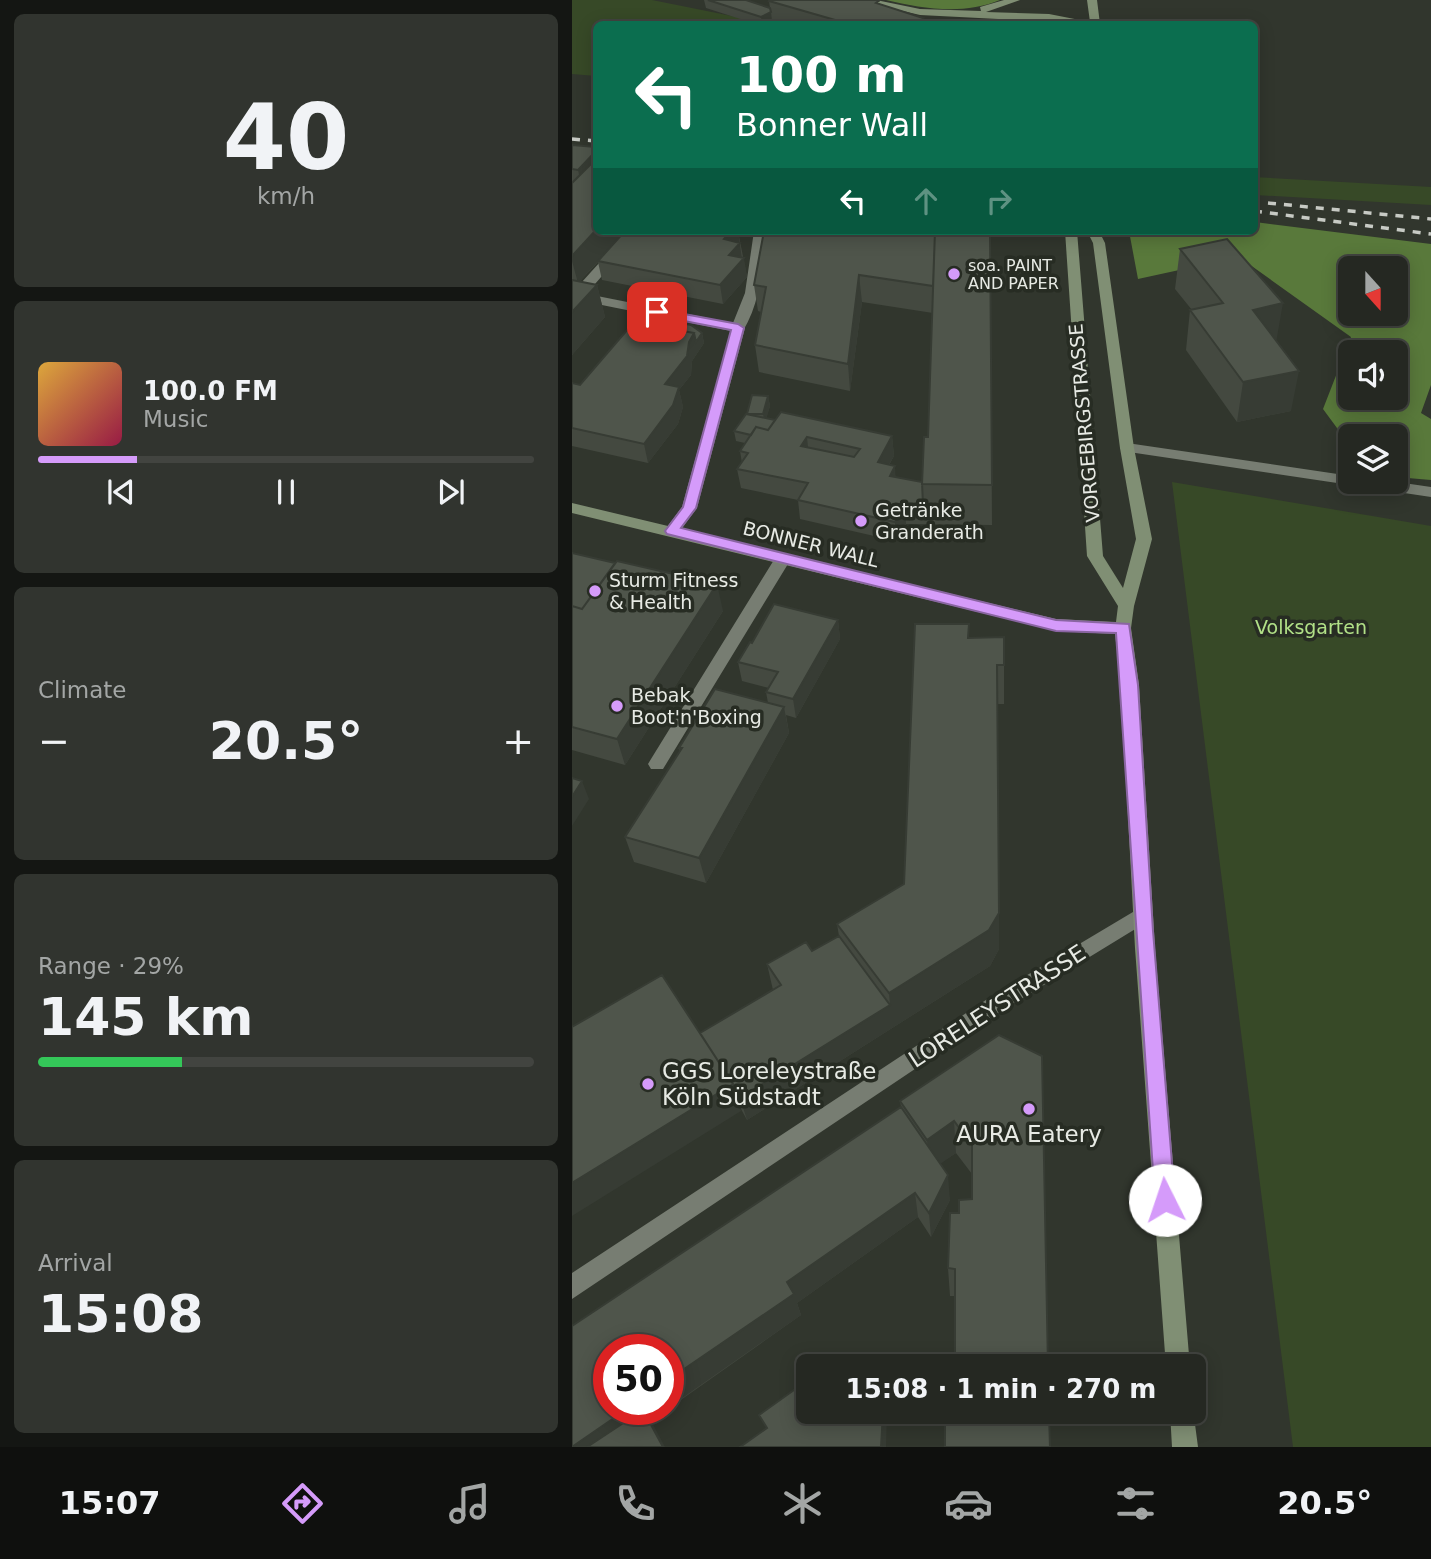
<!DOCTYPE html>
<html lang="en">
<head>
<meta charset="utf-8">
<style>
	body { margin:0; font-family:"DejaVu Sans",sans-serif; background:#31342f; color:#f1f3f6; height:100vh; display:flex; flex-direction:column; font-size:26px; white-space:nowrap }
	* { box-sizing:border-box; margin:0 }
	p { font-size:23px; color:#a3a6a5 }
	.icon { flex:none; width:38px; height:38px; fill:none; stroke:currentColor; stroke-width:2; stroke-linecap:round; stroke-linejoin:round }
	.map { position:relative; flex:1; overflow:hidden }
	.panel { display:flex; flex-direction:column; gap:14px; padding:14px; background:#141613; width:572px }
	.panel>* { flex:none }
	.banner { position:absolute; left:21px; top:21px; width:665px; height:214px; border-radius:10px; box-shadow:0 4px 18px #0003,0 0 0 2px #424440; background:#0b6e4f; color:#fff; overflow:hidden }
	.needle { width:46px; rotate:159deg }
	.tools { position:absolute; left:766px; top:256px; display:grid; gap:14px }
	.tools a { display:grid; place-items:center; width:70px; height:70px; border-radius:10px; background:#252822; box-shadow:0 4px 18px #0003,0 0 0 2px #424440; font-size:35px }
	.speed { position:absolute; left:21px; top:1334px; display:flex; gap:14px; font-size:35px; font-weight:700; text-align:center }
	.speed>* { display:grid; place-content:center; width:91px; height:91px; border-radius:50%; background:#252822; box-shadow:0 4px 18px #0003,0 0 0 2px #424440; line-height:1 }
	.speed .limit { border:10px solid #d22; background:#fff; color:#111 }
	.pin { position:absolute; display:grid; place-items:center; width:60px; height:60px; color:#fff; margin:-30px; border-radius:14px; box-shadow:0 4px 10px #0006 }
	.me { position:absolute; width:77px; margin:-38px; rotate:356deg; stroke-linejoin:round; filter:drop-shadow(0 0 5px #0008) }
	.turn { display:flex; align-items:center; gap:24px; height:147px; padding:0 28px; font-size:32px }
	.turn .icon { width:91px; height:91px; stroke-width:2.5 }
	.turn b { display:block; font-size:49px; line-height:60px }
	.lanes { display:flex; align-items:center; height:66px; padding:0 28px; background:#0003; justify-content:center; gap:35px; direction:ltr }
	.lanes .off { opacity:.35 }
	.big { font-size:52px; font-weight:700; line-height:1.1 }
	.panel .card { flex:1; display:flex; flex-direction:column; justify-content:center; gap:10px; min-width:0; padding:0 24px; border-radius:10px; background:#31342f }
	.panel .dial { align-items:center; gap:0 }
	.dial b { font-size:91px; line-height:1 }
	.song { display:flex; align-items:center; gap:21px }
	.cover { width:84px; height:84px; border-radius:10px; background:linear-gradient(135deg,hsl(40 70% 55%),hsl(340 70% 35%)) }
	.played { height:7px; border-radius:4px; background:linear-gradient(90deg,#d59bfa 20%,#424440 20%) }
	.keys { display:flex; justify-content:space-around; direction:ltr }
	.heat { display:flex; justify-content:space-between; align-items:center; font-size:38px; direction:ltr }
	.charge { height:10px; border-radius:5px; background:linear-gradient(90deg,#34c759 29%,#424440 0) }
	.trip { position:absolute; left:224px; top:1354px; width:410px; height:70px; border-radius:10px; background:#252822; box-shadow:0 4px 18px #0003,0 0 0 2px #424440; font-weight:700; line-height:70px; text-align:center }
	.tab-bar { display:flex; height:112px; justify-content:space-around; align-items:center; background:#0f100e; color:#a3a6a5 }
	.tab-bar .icon { width:49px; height:49px }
	.tab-bar .active { color:#d59bfa }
	.tab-bar b { font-size:32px; color:#f1f3f6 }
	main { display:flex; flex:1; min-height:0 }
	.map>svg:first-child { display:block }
</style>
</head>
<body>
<main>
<section class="panel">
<div class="card dial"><b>40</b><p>km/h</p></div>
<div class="card">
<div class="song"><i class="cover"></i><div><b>100.0 FM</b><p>Music</p></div></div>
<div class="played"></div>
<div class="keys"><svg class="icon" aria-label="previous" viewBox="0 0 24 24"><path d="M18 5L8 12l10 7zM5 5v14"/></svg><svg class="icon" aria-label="pause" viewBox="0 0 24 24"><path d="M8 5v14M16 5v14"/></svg><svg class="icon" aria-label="next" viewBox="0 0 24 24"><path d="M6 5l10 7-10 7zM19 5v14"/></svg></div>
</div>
<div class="card"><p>Climate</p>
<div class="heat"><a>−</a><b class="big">20.5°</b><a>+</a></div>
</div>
<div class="card"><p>Range · 29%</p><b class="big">145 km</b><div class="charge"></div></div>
<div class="card"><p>Arrival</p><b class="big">15:08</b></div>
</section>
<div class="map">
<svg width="859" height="1447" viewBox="0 0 859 1447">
	<rect width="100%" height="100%" fill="#31362d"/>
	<path fill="#374927" d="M0,0h80l119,24h-175v52l-24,-2z
		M682,177l177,10v18l-176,-10z
		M600,482l259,44v921h-138z"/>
	<path fill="#59793b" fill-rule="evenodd" d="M314,0h114c-36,15 -77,9 -114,0z
		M683,222l176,22v141l-10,28 10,6v61l-35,-3v-41h-45v11l-28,-38 28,-72 -112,-80 -101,22 -9,-48h125zM779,268h45v45h-45zM779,352h45v45h-45z"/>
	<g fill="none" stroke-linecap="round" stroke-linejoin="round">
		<path fill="#777d72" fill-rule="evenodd" d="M56,231h13l-59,68h-10v-6z
			M182,231h12c-3,34 -5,70 -23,100l-5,1 -7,-4 14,-35z
			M211,554l8,5 -128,210h-12l-3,-5 3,-5 126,-204z"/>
		<path fill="#777d72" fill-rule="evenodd" d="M0,291l166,33 7,4 -48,180 -20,27h-10l-3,-4 18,-24 49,-176 -159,-32z
			M555,443l224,33v5h39l41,6v10l-309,-46 -2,-3 2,-3z
			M571,906l7,2 3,6 -3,6 -147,90 -431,289v-26l417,-275z"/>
		<path fill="#808f74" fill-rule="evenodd" d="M284,0h20l44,9 61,2 -1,-4 24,-7h16l-34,12 63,2 41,8 -3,-22h10l3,24 -180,-9z
			M493,231h12l26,325 20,32 13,-49 -16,-91 -27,-205 -6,-12h12l6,12 29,205 18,91 -18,67 -3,22 8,57 16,263 35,419h-24l-31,-419 -14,-263 -6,-51 -59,-3 -484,-118v-10l484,116 60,3 2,-16 -31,-50z
			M621,1409l5,38h-26l-2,-35h23z"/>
		<path stroke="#c7cac4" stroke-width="3.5" stroke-dasharray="8 8" stroke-linecap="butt" d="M0,139l24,2
			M696,203l163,16
			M682,211l177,23"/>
	</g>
	<path fill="#444940" d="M132,0h42l24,8 -1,-7 112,3 42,20h-151v-3l-6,3h-10l-50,-16z
		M0,145l24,86h142l9,46 -24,27 -121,-24 -4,-18 -18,19 17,4 8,32 -33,38z
		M418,231l2,294 -86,-1 -10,17 -96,-22 -2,-19 -57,-12 -4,-19 5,-6 -2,-12 5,-8 -9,-2 -2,-10 34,-35 2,10 -4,12 126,18 2,20 -5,9 7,12 26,5 6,-45 5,-124 -71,-11 -12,89 -91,-19 -4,-27 6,-33 -3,-1 -4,-26z
		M608,249l96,92 15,70 -54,11 -51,-72 4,-40h2l-17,-21z
		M130,333l2,10 -12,18 -1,14 -12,15 4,17 -5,17 -30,39 -76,-17v-63l8,2z
		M0,553l151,58 -98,154 -53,-15z
		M266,620l2,19 -44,79 -10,-3 3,18 -83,150 -72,-21 -9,-25 55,-86 -1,-3 89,-45 -2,-11 3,-4 -27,-7 -4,-19 14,-19z
		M432,637v67h-7l2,245 -9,17 -243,154 -47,-87 73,-43 -6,-26 45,-13 27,-15 -2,-12 67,-40 65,-246z
		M427,1035l-44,328v-67h-5l-2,-28 11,-55 13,-14v-25l-16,-21 -16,10 10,37 -19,37 -13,-20 -121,86 4,12 -150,106 -79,26 329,-340 -1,-6z"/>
	<path fill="#373c34" d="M199,12l1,9 -6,3h-4l-1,-7z
		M351,18v6h-11z
		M24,151v39l-11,11 -7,-31z
		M24,230v1h30l-48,52 -6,-22v-5z
		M159,231h7l4,28 2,-1 3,19 -24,27 -3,-19 4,-46z
		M287,275l3,27 -12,89 -2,-27z
		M25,285l8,32 -33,38v-43z
		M711,303l-7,40 -23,-33z
		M122,333h8l2,10 -12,18 -1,14 -12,15 4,17 -5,17 -30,39 -4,-19 21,-60z
		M727,371l-8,40 -54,11 6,-40z
		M196,396l2,10 -5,18 -2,-10z
		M320,436l2,20 -15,25 -1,-19z
		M235,437l2,20 -8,-11z
		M323,466l1,19 -6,-9z
		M333,505l1,19 -10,17 -1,-19z
		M145,584l6,27 -98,154 -8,-26z
		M266,620l2,19 -44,79 -3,-19z
		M212,707l5,26 -83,150 -7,-25z
		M10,781l7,18 -17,27v-29z
		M427,913v36l-9,17 -243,154 -7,-22 150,-93 -1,-12z
		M161,1084l8,27 -169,105v-33z
		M382,1121l2,32 -26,18 -3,-31z
		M376,1175l2,25 -19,37 -2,-24z
		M343,1193l3,24 -121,86 4,12 -133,93v-28l119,-98z
		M55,1409h41l-17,12 14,26h-93z
		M311,1412h4l-1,35h-5z"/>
	<path fill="#4f554b" stroke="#373c34" stroke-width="2" fill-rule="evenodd" d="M136,0h38l24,8 1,4 -10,5z
		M198,0h110l-4,3 47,15 -11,6h-63l-80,-23z
		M0,145l24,2v4l-18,19 -6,-1z
		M24,159v71l-24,26v-73z
		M53,231h106l-7,8 16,4 -11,12 15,3 -24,27 -122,-24z
		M192,231h171l-2,55 -74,-11 -11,89 -93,-19 11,-58 -12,-2z
		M363,231h55l2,254 -70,-1 2,-47h4z
		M655,239l56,64 -30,7 46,61 -56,11 -53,-72 33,-7 -43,-54z
		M0,280l25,5 -25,27z
		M76,316l43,9 11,8 -6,9 -2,-9 -52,-9z
		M62,322l60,11 -5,9 -2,14 -22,28 14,3 -6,18 -29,39 -72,-16v-45l8,2z
		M180,395l16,1 -5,18h-16z
		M209,412l111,24 -14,26 17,4 -5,10 32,6 1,23h-18l-10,17 -97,-22 10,-17 -71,-14 11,-16 -8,-2 16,-24 12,3zM235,437l53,12 -6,8 -53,-11z
		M174,414l29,6 -7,10 -12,-3 -5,8 -17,-4z
		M0,553l43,10 -33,46 -10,-3z
		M45,561l100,23 -100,155 -45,-12v-121l10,3z
		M202,604l64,16 -45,79 -27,-7 12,-20 -40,-10 12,-20 2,1z
		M343,624h54l-1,14 36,-1v28h-7l2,248 -10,17 -100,63 -52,-69 67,-40z
		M143,689l69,18 -85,151 -74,-21 57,-89h-3z
		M0,778l10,3 -10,16z
		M267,936l51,69 -150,93 -6,-8 -1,-6 -33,-51 81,-48 -14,-21 39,-22 6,9z
		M90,975l71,109 -161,99v-156z
		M427,1035l43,21 6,311h-104v-5l11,1v-94l-7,-1 2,-55h9v-13l13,-1v-54l-18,-24 -27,19 -27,-39z
		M329,1107l47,68 -19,38 -14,-20 -128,89 7,12 -126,86v-31h-59v60h18l-55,38v-121z
		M262,1362l4,5h-10z
		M236,1380v32h75l-2,35h-141l27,-19 -8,-13z
		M71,1410l20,37h-76z
		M373,1412h104l1,35h-105z"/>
	<path fill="#d59bfa" stroke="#8a65a2" stroke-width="2" d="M85,309l81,15 6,4 -48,180 -15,20 375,92 73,4 9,61 15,246 22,269 -3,7 -7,3 -7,-3 -3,-7 -39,-567 -60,-2 -389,-97 -2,-3 18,-24 48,-177 -78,-15 -2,-3z"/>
	<g fill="#d59bfa" stroke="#272c23" stroke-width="2.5">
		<circle cx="382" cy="274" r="7"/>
		<circle cx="289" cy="521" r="7"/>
		<circle cx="23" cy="591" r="7"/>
		<circle cx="45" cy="706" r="7"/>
		<circle cx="76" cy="1084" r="7"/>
		<circle cx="457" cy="1109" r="7"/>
	</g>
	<g text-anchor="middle" stroke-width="7" stroke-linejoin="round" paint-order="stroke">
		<g font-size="16" fill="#e7eae4" stroke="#272c23" text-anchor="start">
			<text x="396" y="271">soa. PAINT<tspan x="396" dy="18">AND PAPER</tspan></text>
		</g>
		<g font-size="19" fill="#e7eae4" stroke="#272c23">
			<text transform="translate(512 423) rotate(-95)" y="7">VORGEBIRGSTRASSE</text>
			<text transform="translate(239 544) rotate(14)" y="7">BONNER WALL</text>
		</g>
		<g font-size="19" fill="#e7eae4" stroke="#272c23" text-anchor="start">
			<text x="303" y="517">Getränke<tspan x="303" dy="22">Granderath</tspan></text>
			<text x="37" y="587">Sturm Fitness<tspan x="37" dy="22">&amp; Health</tspan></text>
			<text x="59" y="702">Bebak<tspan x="59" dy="22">Boot'n'Boxing</tspan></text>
		</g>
		<g font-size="19" fill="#b1e087" stroke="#272c23">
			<text x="739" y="634">Volksgarten</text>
		</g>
		<g font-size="23" fill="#e7eae4" stroke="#272c23">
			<text transform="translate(425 1006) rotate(-33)" y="8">LORELEYSTRASSE</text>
		</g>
		<g font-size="23" fill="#e7eae4" stroke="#272c23" text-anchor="start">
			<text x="90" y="1079">GGS Loreleystraße<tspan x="90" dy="26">Köln Südstadt</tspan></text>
			<text x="457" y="1142" text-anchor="middle">AURA Eatery</text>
		</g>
	</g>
</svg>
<div class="tools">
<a><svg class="needle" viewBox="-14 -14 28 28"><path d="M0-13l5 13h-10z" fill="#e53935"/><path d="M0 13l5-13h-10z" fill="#a3a6a5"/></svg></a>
<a><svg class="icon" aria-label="sound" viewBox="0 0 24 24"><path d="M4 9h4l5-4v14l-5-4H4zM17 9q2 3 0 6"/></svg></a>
<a><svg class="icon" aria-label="layers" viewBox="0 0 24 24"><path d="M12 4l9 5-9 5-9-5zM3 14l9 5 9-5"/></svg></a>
</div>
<div class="speed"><div class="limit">50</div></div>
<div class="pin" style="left:85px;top:312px;background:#d93025"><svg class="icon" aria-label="arrive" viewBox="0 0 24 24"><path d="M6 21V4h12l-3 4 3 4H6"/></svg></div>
<svg class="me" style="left:593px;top:1200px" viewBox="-20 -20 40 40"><circle r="19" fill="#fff"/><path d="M0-13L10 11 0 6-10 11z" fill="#d59bfa"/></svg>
<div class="trip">15:08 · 1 min · 270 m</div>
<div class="banner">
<div class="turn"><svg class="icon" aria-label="left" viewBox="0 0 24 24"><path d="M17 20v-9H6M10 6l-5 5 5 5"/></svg><div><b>100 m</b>Bonner Wall</div></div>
<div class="lanes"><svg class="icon" aria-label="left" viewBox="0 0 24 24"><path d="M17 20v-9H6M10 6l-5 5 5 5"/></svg><svg class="icon off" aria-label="ahead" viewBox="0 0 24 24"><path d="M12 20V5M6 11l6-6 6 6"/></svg><svg class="icon off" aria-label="right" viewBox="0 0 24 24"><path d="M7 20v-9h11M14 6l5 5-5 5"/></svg></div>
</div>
</div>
</main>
<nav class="tab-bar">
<b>15:07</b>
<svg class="icon active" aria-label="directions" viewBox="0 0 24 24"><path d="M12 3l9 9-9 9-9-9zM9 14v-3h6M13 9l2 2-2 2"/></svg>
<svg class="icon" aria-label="music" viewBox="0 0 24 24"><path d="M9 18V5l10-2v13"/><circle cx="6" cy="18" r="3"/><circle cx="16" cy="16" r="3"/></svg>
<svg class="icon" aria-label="phone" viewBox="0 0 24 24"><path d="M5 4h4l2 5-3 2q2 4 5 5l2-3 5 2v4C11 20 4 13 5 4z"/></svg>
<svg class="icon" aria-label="climate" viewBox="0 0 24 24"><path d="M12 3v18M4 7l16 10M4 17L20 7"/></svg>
<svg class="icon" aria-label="car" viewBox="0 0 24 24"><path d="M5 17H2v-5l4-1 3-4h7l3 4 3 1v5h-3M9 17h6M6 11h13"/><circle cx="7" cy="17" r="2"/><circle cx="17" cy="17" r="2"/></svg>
<svg class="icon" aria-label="filters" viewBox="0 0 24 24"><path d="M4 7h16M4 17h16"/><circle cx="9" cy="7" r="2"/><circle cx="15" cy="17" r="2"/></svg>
<b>20.5°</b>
</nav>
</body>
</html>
